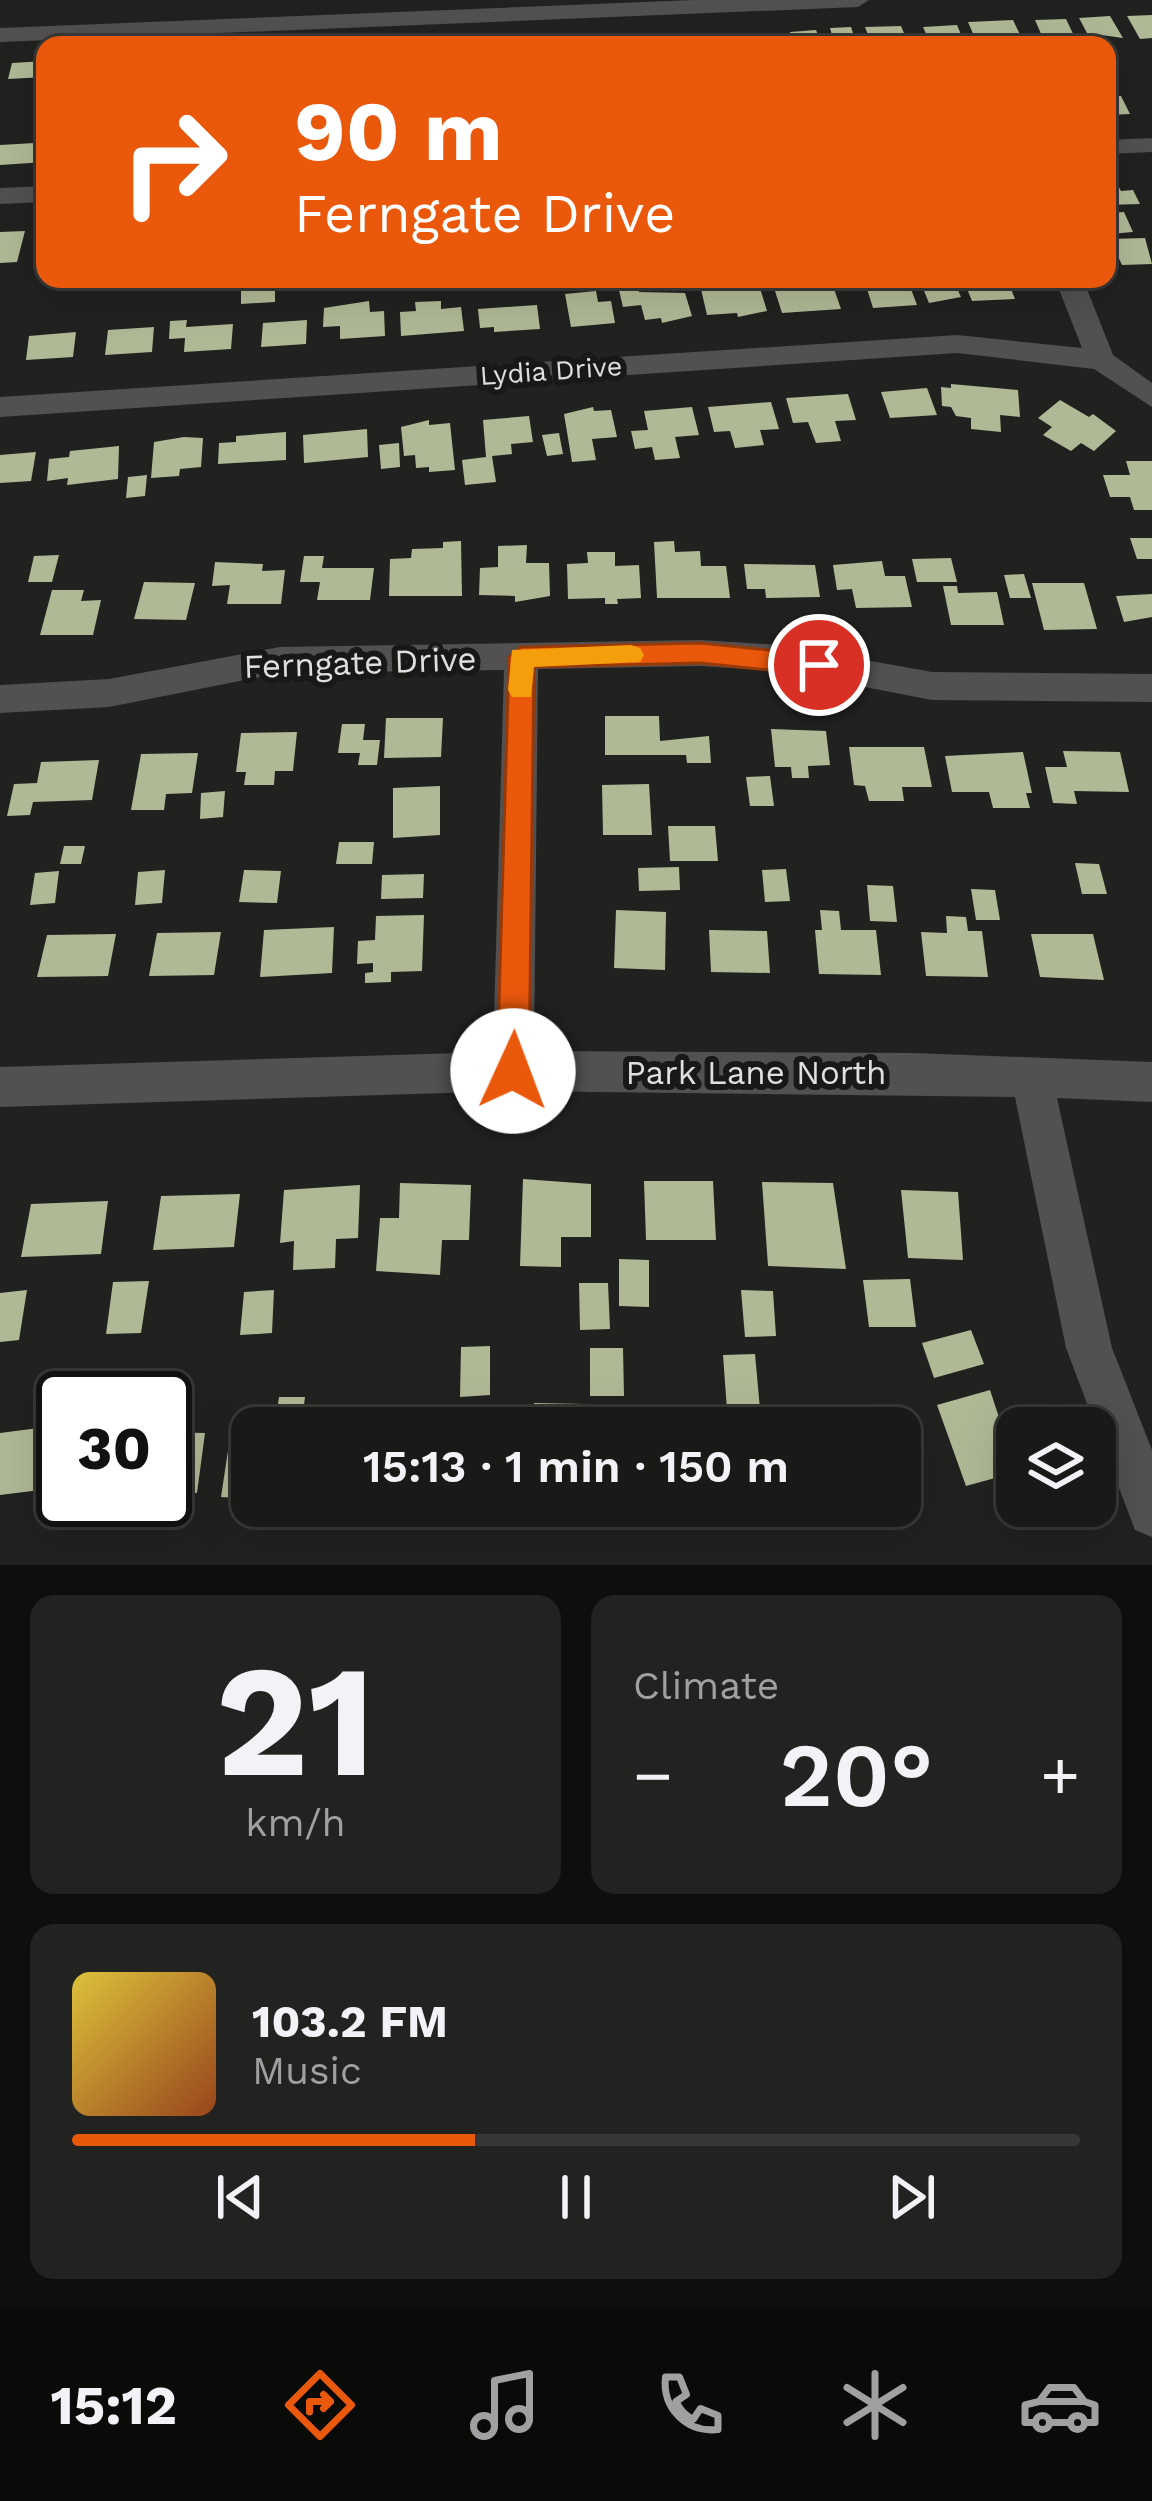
<!DOCTYPE html>
<html lang="en">
<head>
<meta charset="utf-8">
<style>
	body { margin:0; font-family:"Work Sans",sans-serif; background:#222320; color:#f1f3f6; height:100vh; display:flex; flex-direction:column; font-size:45px; white-space:nowrap }
	* { box-sizing:border-box; margin:0 }
	p { font-size:39px; color:#9fa1a1 }
	.icon { flex:none; width:66px; height:66px; fill:none; stroke:currentColor; stroke-width:2; stroke-linecap:round; stroke-linejoin:round }
	.map { position:relative; height:1565px; overflow:hidden }
	.sheet { display:flex; flex-direction:column; gap:30px; padding:30px; background:#0e0e0d; flex:1 }
	.sheet>* { flex:none }
	.top-card { position:absolute; left:36px; top:36px; width:1080px; height:252px; border-radius:24px; box-shadow:0 12px 48px #0002,0 0 0 3px #373836; background:#ea580c; color:#fff; overflow:hidden }
	.controls { position:absolute; left:996px; top:1407px; display:grid; gap:24px }
	.controls a { display:grid; place-items:center; width:120px; height:120px; border-radius:24px; background:#191a17; box-shadow:0 12px 48px #0002,0 0 0 3px #373836; font-size:60px }
	.speed { position:absolute; left:36px; top:1371px; display:flex; gap:24px; font-size:60px; font-weight:700; text-align:center }
	.speed>* { display:grid; place-content:center; width:156px; height:156px; border-radius:50%; background:#191a17; box-shadow:0 12px 48px #0002,0 0 0 3px #373836; line-height:1 }
	.speed .limit { border:6px solid #111; border-radius:18px; background:#fff; color:#111 }
	.pin { position:absolute; display:grid; place-items:center; width:102px; height:102px; color:#fff; margin:-51px; border:6px solid #fff; border-radius:50%; box-shadow:0 3px 12px #0007 }
	.me { position:absolute; width:132px; margin:-66px; rotate:2deg; stroke-linejoin:round; filter:drop-shadow(0 0 9px #0008) }
	.turn { display:flex; align-items:center; gap:42px; height:252px; padding:0 60px; font-size:54px }
	.turn .icon { width:156px; height:156px; stroke-width:2.5 }
	.turn b { display:block; font-size:84px; line-height:102px }
	.big { font-size:90px; font-weight:600; line-height:1.1 }
	.sheet .card { flex:1; display:flex; flex-direction:column; justify-content:center; gap:18px; min-width:0; padding:0 42px; border-radius:24px; background:#222320 }
	.sheet .dial { align-items:center; gap:0 }
	.dial b { font-size:156px; line-height:1 }
	.song { display:flex; align-items:center; gap:36px }
	.cover { width:144px; height:144px; border-radius:18px; background:linear-gradient(135deg,hsl(50 70% 55%),hsl(20 70% 35%)) }
	.played { height:12px; border-radius:6px; background:linear-gradient(90deg,#ea580c 40%,#373836 40%) }
	.keys { display:flex; justify-content:space-around; direction:ltr }
	.heat { display:flex; justify-content:space-between; align-items:center; font-size:66px; direction:ltr }
	.sheet .tiles { flex:1; display:grid; gap:30px; grid-template-columns:1fr 1fr }
	.card:last-child { grid-column:span 2 }
	.trip { position:absolute; left:231px; top:1407px; width:690px; height:120px; border-radius:24px; background:#191a17; box-shadow:0 12px 48px #0002,0 0 0 3px #373836; font-weight:600; line-height:120px; text-align:center }
	.tab-bar { display:flex; height:192px; justify-content:space-around; align-items:center; background:#0a0a09; color:#9fa1a1 }
	.tab-bar .icon { width:84px; height:84px }
	.tab-bar .selected { color:#ea580c }
	.tab-bar b { font-size:54px; color:#f1f3f6 }
	.map>svg:first-child { display:block }
</style>
</head>
<body>
<div class="map">
<svg width="1152" height="1565" viewBox="0 0 1152 1565">
	<rect width="100%" height="100%" fill="#21221f"/>
	<path fill="#b0b996" d="M1152,15v23l-12,1 -13,-23z
		M1110,16l13,22 -36,-5 -8,-15z
		M1066,19l11,23 -32,1 -10,-23z
		M1013,20l12,25h-47l-10,-23z
		M957,25l8,19 -3,1h-31l-8,-18z
		M901,26l8,19h-37l-7,-18z
		M851,27l6,18h-22l-5,-17z
		M816,30l6,15h-27l-5,-13z
		M691,34l2,11h-36l-2,-8z
		M45,61v16l-37,2 4,-16z
		M1107,81l8,15h6l9,18 -23,1z
		M36,136h9v26l-45,3v-20l35,-2z
		M1115,180l6,11 12,-1 7,14 -33,1v-24z
		M1124,212l9,20 -23,2 -3,-21z
		M25,231l-8,31 -17,1v-31z
		M1145,238l7,26 -30,1 -12,-26z
		M782,279h27l3,8 21,-1 8,23 -59,4 -7,-22 10,-1z
		M864,279l44,2 9,24 -44,3z
		M963,279h44l8,20 -43,2z
		M275,281v21l-34,2v-21z
		M717,284l2,7 41,-3 7,23 -29,6 -1,-4 -30,2 -7,-30z
		M637,285l2,7 46,1 7,23 -30,7 -1,-5 -16,2 -4,-15 -18,2 -5,-21z
		M922,286h34l5,11 -32,6z
		M596,291l2,11 13,-1 4,22 -44,4 -6,-33z
		M369,301l1,11 14,-1 1,25 -45,3v-13l-17,1 1,-19z
		M441,301v8l20,-2 3,24 -63,5 -1,-24 16,-1 -1,-9z
		M537,305l3,24 -46,3v-5l-14,1 -2,-19z
		M187,320l-1,7 47,-3 -2,25 -47,3 1,-14 -16,1 1,-18z
		M307,320l-1,24 -45,3 2,-24z
		M154,327l-2,25 -47,3 3,-25z
		M76,332l-3,25 -47,3 3,-24z
		M951,384l67,6 2,27 -20,-2 1,17 -30,-3v-11l-15,-2 -5,-9 -9,-1 -1,-19 10,1z
		M927,388l10,27 -47,3 -9,-26z
		M848,394l8,26 -21,1 6,20 -25,2 -8,-21 -15,1 -7,-25z
		M1060,400l29,17 4,-3 23,17 -22,20 -13,-8 -10,8 -28,-16 9,-8 -14,-9z
		M771,402l8,27 -19,1 4,15 -29,3 -5,-17 -16,1 -6,-25z
		M593,407l1,4 17,-1 6,27 -25,2 4,21 -24,2 -8,-48z
		M692,407l7,28 -24,2 5,21 -25,2 -3,-13 -17,2 -4,-18 17,-1 -4,-19z
		M529,416l4,26 -22,2 1,10 -20,2 4,26 -31,3 -3,-25 24,-3 -3,-37z
		M429,420v5l21,-2 5,47 -26,2v-5l-13,1 -1,-13 -11,1 -3,-29z
		M367,429l1,28 -64,6 -1,-28z
		M286,432v28l-68,4 1,-21 17,-1v-6z
		M559,433l4,21 -16,2 -5,-21z
		M184,437l19,1 -2,29 -21,2 -1,7 -28,2 3,-36z
		M399,443l1,24 -19,2 -2,-24z
		M119,446l-1,33 -51,6 1,-7 -21,3 2,-22 20,-2 1,-6z
		M36,452l-5,29 -31,2v-28z
		M1126,461h26v49h-18l-4,-13h-20l-7,-22h27z
		M147,475l-2,21 -19,2 2,-21z
		M1130,538h22v21h-15z
		M461,541l1,55h-73l1,-37 21,-1 1,-9 31,-1v-6z
		M674,541l1,11 25,-1 1,15h25l4,32h-73l-3,-56z
		M527,545l-1,18h23l1,33 -35,6v-6l-36,-1 1,-27 18,-1v-21z
		M587,552h28v14l24,-1 2,33 -24,1 1,5h-13v-6l-37,1 -1,-35 21,-1z
		M59,555l-7,27h-24l6,-26z
		M304,556h20l-2,12h52l-4,32h-53l3,-18h-20z
		M951,558l6,24h-40l-5,-23z
		M882,561l3,15h20l7,31 -56,1 -4,-19 -15,1 -4,-25z
		M215,562l48,2 -1,7 23,-1 -4,34h-54l3,-19 -18,1z
		M744,564l71,1 5,32 -54,1 -1,-9h-18z
		M1024,574l7,24h-21l-6,-23z
		M144,582l51,1 -9,37 -52,-1z
		M1032,583h52l13,46 -53,1z
		M943,586h14l1,7 39,-1 7,33h-53z
		M52,590h32l-3,11 20,-1 -8,35h-53z
		M1152,594v23l-28,5 -8,-26z
		M605,716h54l1,25 49,-5 2,27h-24l-1,-8h-81z
		M386,718h57l-2,39 -57,1z
		M342,724h23l-2,16h17l-3,25h-19l2,-12h-22z
		M771,729l55,2 4,34 -22,1 1,12h-17l-1,-11h-16z
		M297,732l-4,39h-18l-1,14h-30l2,-13h-10l5,-39z
		M849,747h75l8,40h-30l2,14h-35l-4,-15 -11,-1z
		M1063,751l57,1 9,40 -55,-1 3,13 -24,-1 -8,-36h22z
		M1023,752l9,41h-6l4,15h-37l-4,-16h-37l-7,-36z
		M198,753l-6,40 -26,1 -2,16h-33l10,-56z
		M99,760l-7,40 -59,2 -3,13 -23,1 7,-32 23,-1 4,-21z
		M770,776l4,30h-24l-4,-29z
		M649,784l3,51h-49l-1,-50z
		M440,786v49l-47,3v-50z
		M225,791l-2,26 -23,2 1,-26z
		M668,826h47l3,35h-48z
		M339,842h35l-2,22h-36z
		M64,846h21l-4,18h-21z
		M1075,863l24,1 8,30h-25z
		M679,867l1,23 -41,1 -1,-23z
		M786,869l4,32 -25,1 -3,-32z
		M165,870l-3,33 -27,2 3,-33z
		M244,870l37,1 -4,32 -38,-1z
		M59,871l-4,32 -25,2 5,-32z
		M424,874l-1,24 -42,1 1,-24z
		M867,885l26,1 4,36 -27,-1z
		M971,889l24,1 5,30h-24z
		M616,910l50,2 -1,58 -51,-2z
		M820,910l19,1 2,19h35l5,45 -62,-1 -4,-44h7z
		M424,915l-2,56 -31,1v10l-26,1v-10l8,-1v-9l-16,1 1,-23 17,-1 1,-24z
		M946,916l20,1 2,14h14l6,46 -62,-1 -5,-44 26,1z
		M334,927l-2,46 -72,4 4,-47z
		M709,930l58,1 3,42 -59,-1z
		M221,932l-7,43 -65,1 8,-43z
		M116,934l-8,42 -71,1 10,-42z
		M1031,934h62l11,46 -64,-3z
		M523,1179l68,5v53h-30v30l-41,-1z
		M644,1181h69l3,59h-70z
		M762,1182l71,1 13,86 -78,-3z
		M400,1183l71,2 -2,55h-27l-2,35 -64,-4 4,-53h19z
		M360,1185l-2,53 -22,1 -1,29 -42,2 1,-29 -14,2 4,-53z
		M901,1190l57,2 5,68 -55,-2z
		M240,1194l-6,53 -81,3 8,-54z
		M108,1201l-7,53 -80,3 10,-53z
		M619,1259l30,1v47l-30,-1z
		M910,1279l6,48h-47l-6,-47z
		M149,1281l-8,52 -35,1 7,-52z
		M579,1283h29l2,46 -30,1z
		M27,1290l-8,50 -19,2v-49z
		M274,1290l-2,43 -32,2 4,-43z
		M741,1290l32,1 3,45 -31,1z
		M971,1330l13,34 -50,14 -12,-35z
		M490,1346v49l-30,2 1,-50z
		M590,1348h33l1,48h-34z
		M755,1354l5,55 -33,1 -4,-55z
		M990,1390l27,82 -51,14 -29,-81z
		M279,1397h26l-4,31h-44l1,-5 17,1z
		M534,1403l52,1v24h-53z
		M823,1404l39,2 2,22h-39z
		M62,1425l-6,63 -56,7v-62z
		M165,1432l40,1 -8,60 -32,-1z
		M229,1444l23,1 -2,54 -29,-2z"/>
	<g fill="none" stroke-linecap="round" stroke-linejoin="round">
		<path fill="#525050" fill-rule="evenodd" d="M694,0h175l-11,7 -858,35v-14z
			M1152,138v14l-45,2v-14z
			M45,186v16l-45,2v-16z
			M1055,279h28l30,76 39,28v24l-58,-38 -137,-16 -957,64v-20l957,-62 125,13z
			M700,640l82,5 150,27 220,2v28l-220,-2 -150,-29 -82,-5 -162,3 -4,382 380,2 238,9v40l-95,-4 55,250 40,102v87l-17,-7 -69,-182 -51,-251 -502,-6 -513,16v-40l493,-15 11,-382 -224,3 -171,34 -109,6v-28l109,-6 171,-32z"/>
	</g>
	<path fill="#ea580c" stroke="#983908" stroke-width="3" d="M700,643l119,12 13,10 -13,10 -119,-12 -166,4 -5,404 -5,10 -11,5 -11,-5 -5,-10 12,-414 12,-10z"/>
	<path fill="#f59e0b" d="M631,645l9,3 4,7 -4,7 -106,5 -3,30h-19l-4,-7 4,-40z"/>
	<g text-anchor="middle" stroke-width="12" stroke-linejoin="round" paint-order="stroke">
		<g font-size="27" fill="#dfe0de" stroke="#181916">
			<text transform="translate(551 371) rotate(-4)" y="9">Lydia Drive</text>
		</g>
		<g font-size="33" fill="#dfe0de" stroke="#181916">
			<text transform="translate(360 662) rotate(-2)" y="12">Ferngate Drive</text>
			<text x="756" y="1084">Park Lane North</text>
		</g>
	</g>
</svg>
<div class="controls">
<a><svg class="icon" aria-label="layers" viewBox="0 0 24 24"><path d="M12 4l9 5-9 5-9-5zM3 14l9 5 9-5"/></svg></a>
</div>
<div class="speed"><div class="limit">30</div></div>
<div class="pin" style="left:819px;top:665px;background:#d93025"><svg class="icon" aria-label="arrive" viewBox="0 0 24 24"><path d="M6 21V4h12l-3 4 3 4H6"/></svg></div>
<svg class="me" style="left:513px;top:1071px" viewBox="-20 -20 40 40"><circle r="19" fill="#fff"/><path d="M0-13L10 11 0 6-10 11z" fill="#ea580c"/></svg>
<div class="trip">15:13 · 1 min · 150 m</div>
<div class="top-card">
<div class="turn"><svg class="icon" aria-label="right" viewBox="0 0 24 24"><path d="M7 20v-9h11M14 6l5 5-5 5"/></svg><div><b>90 m</b>Ferngate Drive</div></div>
</div>
</div>
<section class="sheet">
<div class="tiles">
<div class="card dial"><b>21</b><p>km/h</p></div>
<div class="card"><p>Climate</p>
<div class="heat"><a>−</a><b class="big">20°</b><a>+</a></div>
</div>
<div class="card">
<div class="song"><i class="cover"></i><div><b>103.2 FM</b><p>Music</p></div></div>
<div class="played"></div>
<div class="keys"><svg class="icon" aria-label="previous" viewBox="0 0 24 24"><path d="M18 5L8 12l10 7zM5 5v14"/></svg><svg class="icon" aria-label="pause" viewBox="0 0 24 24"><path d="M8 5v14M16 5v14"/></svg><svg class="icon" aria-label="next" viewBox="0 0 24 24"><path d="M6 5l10 7-10 7zM19 5v14"/></svg></div>
</div>
</div>
</section>
<nav class="tab-bar">
<b>15:12</b>
<svg class="icon selected" aria-label="directions" viewBox="0 0 24 24"><path d="M12 3l9 9-9 9-9-9zM9 14v-3h6M13 9l2 2-2 2"/></svg>
<svg class="icon" aria-label="music" viewBox="0 0 24 24"><path d="M9 18V5l10-2v13"/><circle cx="6" cy="18" r="3"/><circle cx="16" cy="16" r="3"/></svg>
<svg class="icon" aria-label="phone" viewBox="0 0 24 24"><path d="M5 4h4l2 5-3 2q2 4 5 5l2-3 5 2v4C11 20 4 13 5 4z"/></svg>
<svg class="icon" aria-label="climate" viewBox="0 0 24 24"><path d="M12 3v18M4 7l16 10M4 17L20 7"/></svg>
<svg class="icon" aria-label="car" viewBox="0 0 24 24"><path d="M5 17H2v-5l4-1 3-4h7l3 4 3 1v5h-3M9 17h6M6 11h13"/><circle cx="7" cy="17" r="2"/><circle cx="17" cy="17" r="2"/></svg>
</nav>
</body>
</html>
